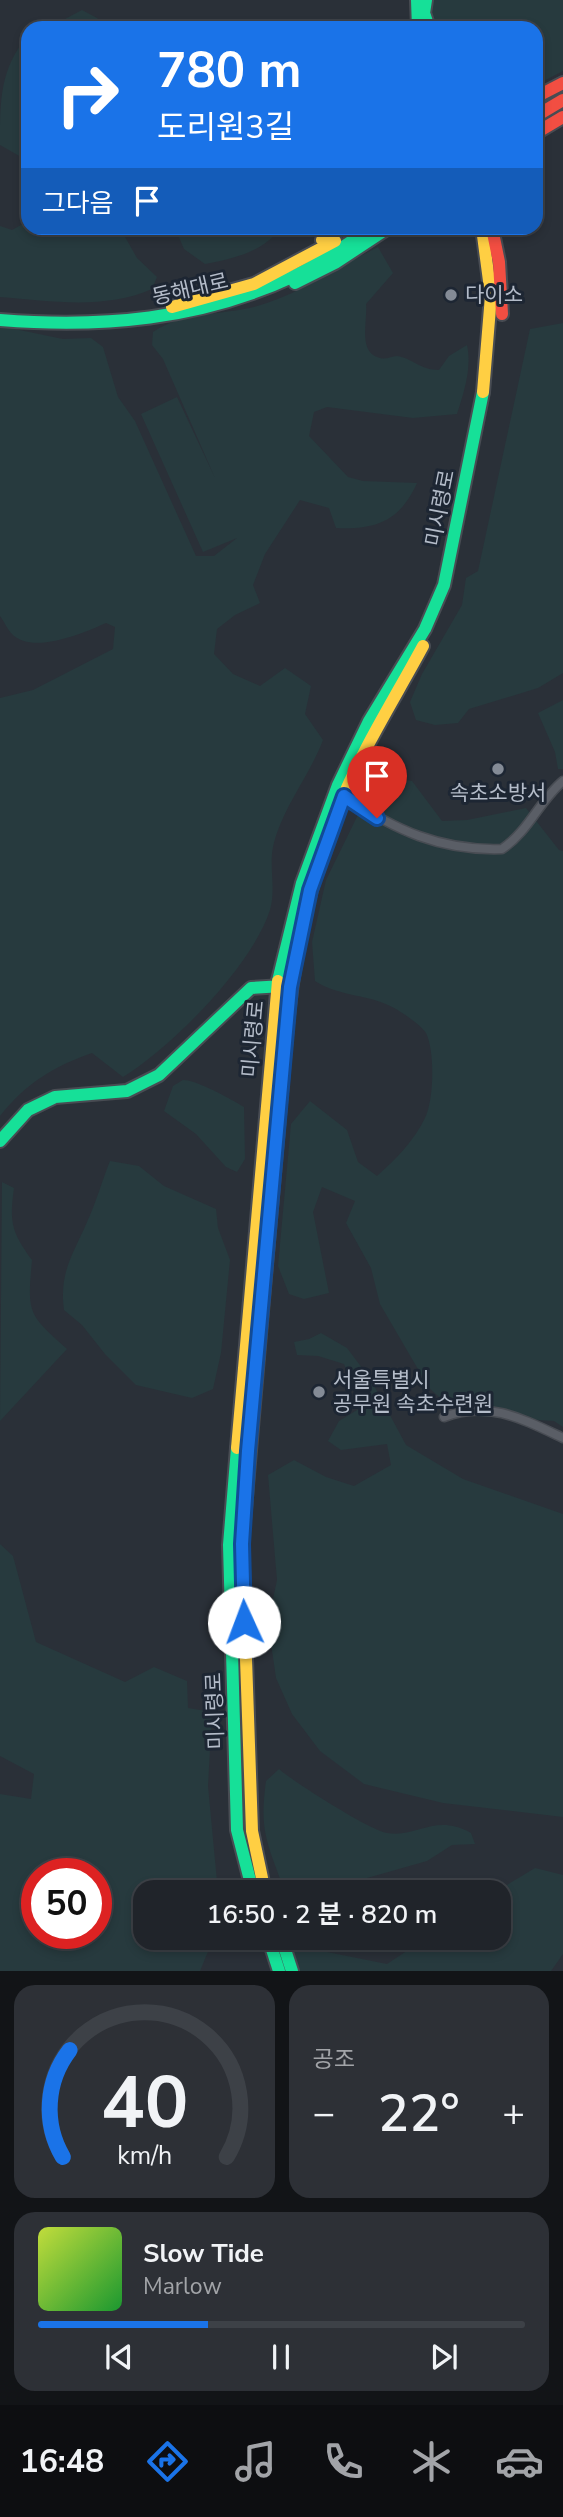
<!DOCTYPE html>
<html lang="ko">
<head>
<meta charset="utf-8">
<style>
	body { margin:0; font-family:"Nunito Sans","Noto Sans KR",sans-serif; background:#2d3036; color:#f1f3f6; height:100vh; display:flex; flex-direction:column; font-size:26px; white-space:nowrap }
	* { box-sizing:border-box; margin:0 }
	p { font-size:23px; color:#a2a4a8 }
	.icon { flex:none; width:38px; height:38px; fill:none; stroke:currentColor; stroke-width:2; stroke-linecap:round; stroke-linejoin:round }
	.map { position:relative; height:1971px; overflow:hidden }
	.side { display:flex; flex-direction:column; gap:14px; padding:14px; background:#121417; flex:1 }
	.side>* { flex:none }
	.guide { position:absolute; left:21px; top:21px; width:522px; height:214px; border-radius:21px; box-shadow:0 4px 10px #0003,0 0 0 2px #3d4147; background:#1a73e8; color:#fff; overflow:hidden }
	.speed { position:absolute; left:21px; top:1858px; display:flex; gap:14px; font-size:35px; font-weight:700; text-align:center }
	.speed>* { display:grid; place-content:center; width:91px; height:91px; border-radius:50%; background:#20242a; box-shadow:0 4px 10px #0003,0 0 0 2px #3d4147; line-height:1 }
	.speed .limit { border:10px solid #d22; background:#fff; color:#111 }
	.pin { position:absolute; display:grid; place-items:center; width:60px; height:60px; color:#fff; margin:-72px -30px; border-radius:50% 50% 50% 0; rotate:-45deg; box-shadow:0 0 7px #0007 }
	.pin .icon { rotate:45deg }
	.me { position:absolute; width:77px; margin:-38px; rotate:358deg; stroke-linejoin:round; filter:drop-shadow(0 0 5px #0008) }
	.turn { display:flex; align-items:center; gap:24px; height:147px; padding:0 21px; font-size:32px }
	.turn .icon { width:91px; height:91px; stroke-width:2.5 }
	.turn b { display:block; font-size:49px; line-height:60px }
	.then { display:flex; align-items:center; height:66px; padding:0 21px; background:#0003; gap:14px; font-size:26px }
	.big { font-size:52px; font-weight:600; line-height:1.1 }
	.side .tile { flex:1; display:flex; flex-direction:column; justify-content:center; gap:10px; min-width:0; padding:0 24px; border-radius:21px; background:#2d3036 }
	.side .dial { align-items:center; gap:0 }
	.dial svg { height:182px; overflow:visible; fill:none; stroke:#3d4147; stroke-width:7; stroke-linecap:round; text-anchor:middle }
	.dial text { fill:#f1f3f6; stroke:none }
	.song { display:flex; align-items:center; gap:21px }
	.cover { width:84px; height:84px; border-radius:10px; background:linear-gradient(135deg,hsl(70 70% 55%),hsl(130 70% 35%)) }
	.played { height:7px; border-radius:4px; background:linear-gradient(90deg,#1a73e8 35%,#3d4147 35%) }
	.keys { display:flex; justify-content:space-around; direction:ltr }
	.heat { display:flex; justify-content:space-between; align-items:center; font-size:38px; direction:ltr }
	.side .tiles { flex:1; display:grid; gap:14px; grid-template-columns:1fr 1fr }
	.tile:last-child { grid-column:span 2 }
	.trip { position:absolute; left:133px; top:1880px; width:378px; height:70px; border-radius:21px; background:#20242a; box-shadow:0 4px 10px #0003,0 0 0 2px #3d4147; font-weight:600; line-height:70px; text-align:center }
	.tabs { display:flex; height:112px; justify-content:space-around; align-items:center; background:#0d0e11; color:#a2a4a8 }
	.tabs .icon { width:49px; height:49px }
	.tabs .current { color:#1a73e8 }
	.tabs b { font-size:32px; color:#f1f3f6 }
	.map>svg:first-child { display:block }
</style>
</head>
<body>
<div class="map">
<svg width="563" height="1971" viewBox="0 0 563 1971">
	<rect width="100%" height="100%" fill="#2a3038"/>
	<path fill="#273a3e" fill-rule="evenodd" d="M432,0h131v71l-27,14v-57h-101l-5,-14z
		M82,10l15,8 9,10h-58z
		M28,35v126l-28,-16c0,-47 0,-75 28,-110z
		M28,221v7h92l17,30 20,19 -5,12c-47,21 -102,12 -152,8v-71l12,4z
		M175,228h106c-20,25 -46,30 -76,36l-21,-15z
		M378,247l15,26 -27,31c2,16 -9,49 14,54 6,2 12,-2 17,-2 15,2 23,14 42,14l10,-14 18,-11c5,23 -3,47 -10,69l-44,4 -86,-11 -13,5 -5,24 39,41 15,4 54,2c-17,38 -41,47 -81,45l-7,-20 -29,-8 -35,54 -12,31 7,18 -25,12 -18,14 -3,25 19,20 27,12 25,-18 26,18 -6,28 18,26c-14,37 -41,68 -50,107 -4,20 3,42 -3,63 -18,56 -98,137 -147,167l-31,-24c-38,13 -67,31 -92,63v-418l33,-8 80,-41 2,-22 -9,-4c-22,10 -74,32 -94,11 -5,-5 -8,-13 -12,-18v-290l63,13 28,-1 12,9 15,50 17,24 61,135h18l23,-18 -34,14 -62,-138 36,-17 38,81 -52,-119 -11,-14 1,-13c35,-24 75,-15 114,-29 39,-13 74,-38 111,-56z
		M563,323v350l-25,15 -69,21 -11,14 -23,2 -19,-5 -6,-18 12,-28 40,-69 4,-27 12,-7 52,-242z
		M563,700v69h-5l-3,-17 -17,-39z
		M377,776l35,5 30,40 25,-1 59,-12 33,42 4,1v576l-9,-6 -78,-5 -23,-7 -24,-21 -49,-84 -9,-36 -25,-45 9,-22 -33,-14 -9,25 16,81 -25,6 -15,-5 -11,-28 13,-142 19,-23 37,29 11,32 19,14c18,-16 37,-35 48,-58 9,-18 10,-67 1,-85 -5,-8 -22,-19 -30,-24 -25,-15 -57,-12 -81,-28l-3,-39 14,-62z
		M183,1080c14,0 48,19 61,27l1,52 -8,13 -11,-5 -30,-33 -32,-23 9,-25z
		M110,1161l29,5 25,20 52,23 2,19 12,32 -9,93 -8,36 -21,9 -56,-13 -31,-31 -23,-29 -18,-15c-5,-38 9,-55 23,-88 9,-19 15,-41 23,-61z
		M2,1182l12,6c-5,35 -2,44 18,72 -5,54 -4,54 35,89l-67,72z
		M321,1333l26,15 24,32 35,65 57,34 100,35v303l-120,-14 -79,-19 -44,-33 -28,-37 -16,-36 -8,-55 9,-43 -9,-105 26,-15 32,17 28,9 37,-21 -4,-21 -46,6 -13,-9 11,-20 23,-14 -18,-43 -26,-8 -21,-1 -3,-13 15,-3z
		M0,1544l13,12 23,86 89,40 29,-15 33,14 1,27 24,4 -4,74 10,106h-73v45h69l-14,34h-200v-177l31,5 3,-25 -34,-18zM37,1874h59v60h-59z
		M279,1769c15,13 90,61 108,64 31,5 48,-20 84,0l4,11 -23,1 -25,16 -74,21 -52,2 -20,-3c-16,-43 -21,-54 -15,-100z
		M535,1868l28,7v79l-12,17h-251l-3,-3 -11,-31h11l10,11 80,16 41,-27h71l-2,-46z"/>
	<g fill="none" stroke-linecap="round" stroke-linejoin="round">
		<g stroke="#484c53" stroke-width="11">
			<path id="street" d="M344,796c51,34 96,55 158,53 27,-18 37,-48 61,-68
				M444,1417c44,-17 79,2 119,21"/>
		</g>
		<g stroke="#484c53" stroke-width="16">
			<path id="fast" d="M417,0l1,28
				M426,0l-2,13 5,15
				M295,283l40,-20 53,-35
				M0,320c101,8 200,0 294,-44 27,-13 52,-31 77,-48
				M278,981l24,-98 36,-98 31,-64 56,-92 19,-44 39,-193
				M0,1141l28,-31 27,-13 72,-6 32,-16 92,-87 32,-2
				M237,1448l-8,97 8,285 16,62
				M268,1937l11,34
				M281,1937l11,34"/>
		</g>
		<g stroke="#484c53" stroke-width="16">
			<path id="slow" d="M482,228l9,68 -8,96
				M322,240l20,-12
				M172,307l82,-23 81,-43
				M286,1036c7,-82 24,-163 57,-239 22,-52 53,-101 80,-151
				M258,1357l-16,187 10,287 13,61
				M237,1448l41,-467"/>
		</g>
		<g stroke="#484c53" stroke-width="16">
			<path id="jam" d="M536,97l27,-14
				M536,116l27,-16
				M536,133l27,-16
				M492,228l7,34 3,52
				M258,1357l28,-321"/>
		</g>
		<use href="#street" stroke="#5a5e66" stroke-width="8"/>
		<use href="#fast" stroke="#16e098" stroke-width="12"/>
		<use href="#slow" stroke="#ffcf43" stroke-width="12"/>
		<use href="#jam" stroke="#f24e42" stroke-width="12"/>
	</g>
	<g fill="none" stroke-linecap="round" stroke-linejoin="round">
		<g stroke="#114b97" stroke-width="18">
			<path id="route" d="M244,1622l-2,-78 6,-93 42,-464 20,-97 34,-94 33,22"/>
		</g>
		<use href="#route" stroke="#1a73e8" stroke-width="12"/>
	</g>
	<g fill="#848b96" stroke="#1d2633" stroke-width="2.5">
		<circle cx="451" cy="295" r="7"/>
		<circle cx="498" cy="769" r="7"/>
		<circle cx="319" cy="1392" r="7"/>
	</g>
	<g text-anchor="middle" stroke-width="6" stroke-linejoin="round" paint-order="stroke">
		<g font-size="21" fill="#b4bcc9" stroke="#1d2633">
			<text transform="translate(190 289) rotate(-13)" y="7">동해대로</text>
			<text transform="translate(440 508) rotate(-79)" y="7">미시령로</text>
			<text transform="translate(253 1039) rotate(-85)" y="7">미시령로</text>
			<text transform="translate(215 1711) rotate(-92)" y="7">미시령로</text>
		</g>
		<g font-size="21" fill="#b4bcc9" stroke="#1d2633" text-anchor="start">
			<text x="465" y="302">다이소</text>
			<text x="498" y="800" text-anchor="middle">속초소방서</text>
			<text x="333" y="1387">서울특별시<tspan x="333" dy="24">공무원 속초수련원</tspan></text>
		</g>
	</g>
</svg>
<div class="speed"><div class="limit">50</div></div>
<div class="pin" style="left:377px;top:818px;background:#d93025"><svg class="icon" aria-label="arrive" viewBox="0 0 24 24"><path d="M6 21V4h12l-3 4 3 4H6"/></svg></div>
<svg class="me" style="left:244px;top:1622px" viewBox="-20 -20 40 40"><circle r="19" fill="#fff"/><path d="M0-13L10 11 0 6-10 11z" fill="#1a73e8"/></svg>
<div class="trip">16:50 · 2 분 · 820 m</div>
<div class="guide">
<div class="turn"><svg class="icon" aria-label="right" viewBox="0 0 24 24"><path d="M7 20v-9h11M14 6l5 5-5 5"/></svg><div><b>780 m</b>도리원3길</div></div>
<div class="then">그다음<svg class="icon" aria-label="arrive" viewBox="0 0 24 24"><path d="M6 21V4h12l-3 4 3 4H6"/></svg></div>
</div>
</div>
<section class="side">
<div class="tiles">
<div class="tile dial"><svg viewBox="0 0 100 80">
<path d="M14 69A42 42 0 1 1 86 69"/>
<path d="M14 69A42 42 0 0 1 17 22" stroke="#1a73e8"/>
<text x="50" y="56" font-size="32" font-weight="700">40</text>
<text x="50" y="72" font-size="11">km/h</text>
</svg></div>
<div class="tile"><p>공조</p>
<div class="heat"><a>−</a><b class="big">22°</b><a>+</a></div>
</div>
<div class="tile">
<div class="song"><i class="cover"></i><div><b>Slow Tide</b><p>Marlow</p></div></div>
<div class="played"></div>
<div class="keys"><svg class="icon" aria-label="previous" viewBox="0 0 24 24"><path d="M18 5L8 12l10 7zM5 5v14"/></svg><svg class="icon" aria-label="pause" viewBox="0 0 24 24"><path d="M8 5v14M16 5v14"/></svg><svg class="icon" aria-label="next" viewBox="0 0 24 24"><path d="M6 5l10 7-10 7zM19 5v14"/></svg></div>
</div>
</div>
</section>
<nav class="tabs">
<b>16:48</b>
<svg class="icon current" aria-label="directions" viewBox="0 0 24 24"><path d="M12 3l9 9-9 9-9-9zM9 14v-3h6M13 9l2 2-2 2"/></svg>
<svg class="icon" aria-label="music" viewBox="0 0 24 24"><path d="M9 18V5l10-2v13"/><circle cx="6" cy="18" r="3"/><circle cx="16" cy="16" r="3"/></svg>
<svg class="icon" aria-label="phone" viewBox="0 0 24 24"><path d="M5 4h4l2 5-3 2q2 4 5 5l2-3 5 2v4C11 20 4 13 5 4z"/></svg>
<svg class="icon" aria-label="climate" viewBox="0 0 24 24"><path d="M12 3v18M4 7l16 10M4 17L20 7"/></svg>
<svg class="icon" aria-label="car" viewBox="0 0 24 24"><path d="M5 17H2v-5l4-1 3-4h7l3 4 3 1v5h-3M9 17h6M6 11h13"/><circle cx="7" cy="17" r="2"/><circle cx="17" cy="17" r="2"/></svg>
</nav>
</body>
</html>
